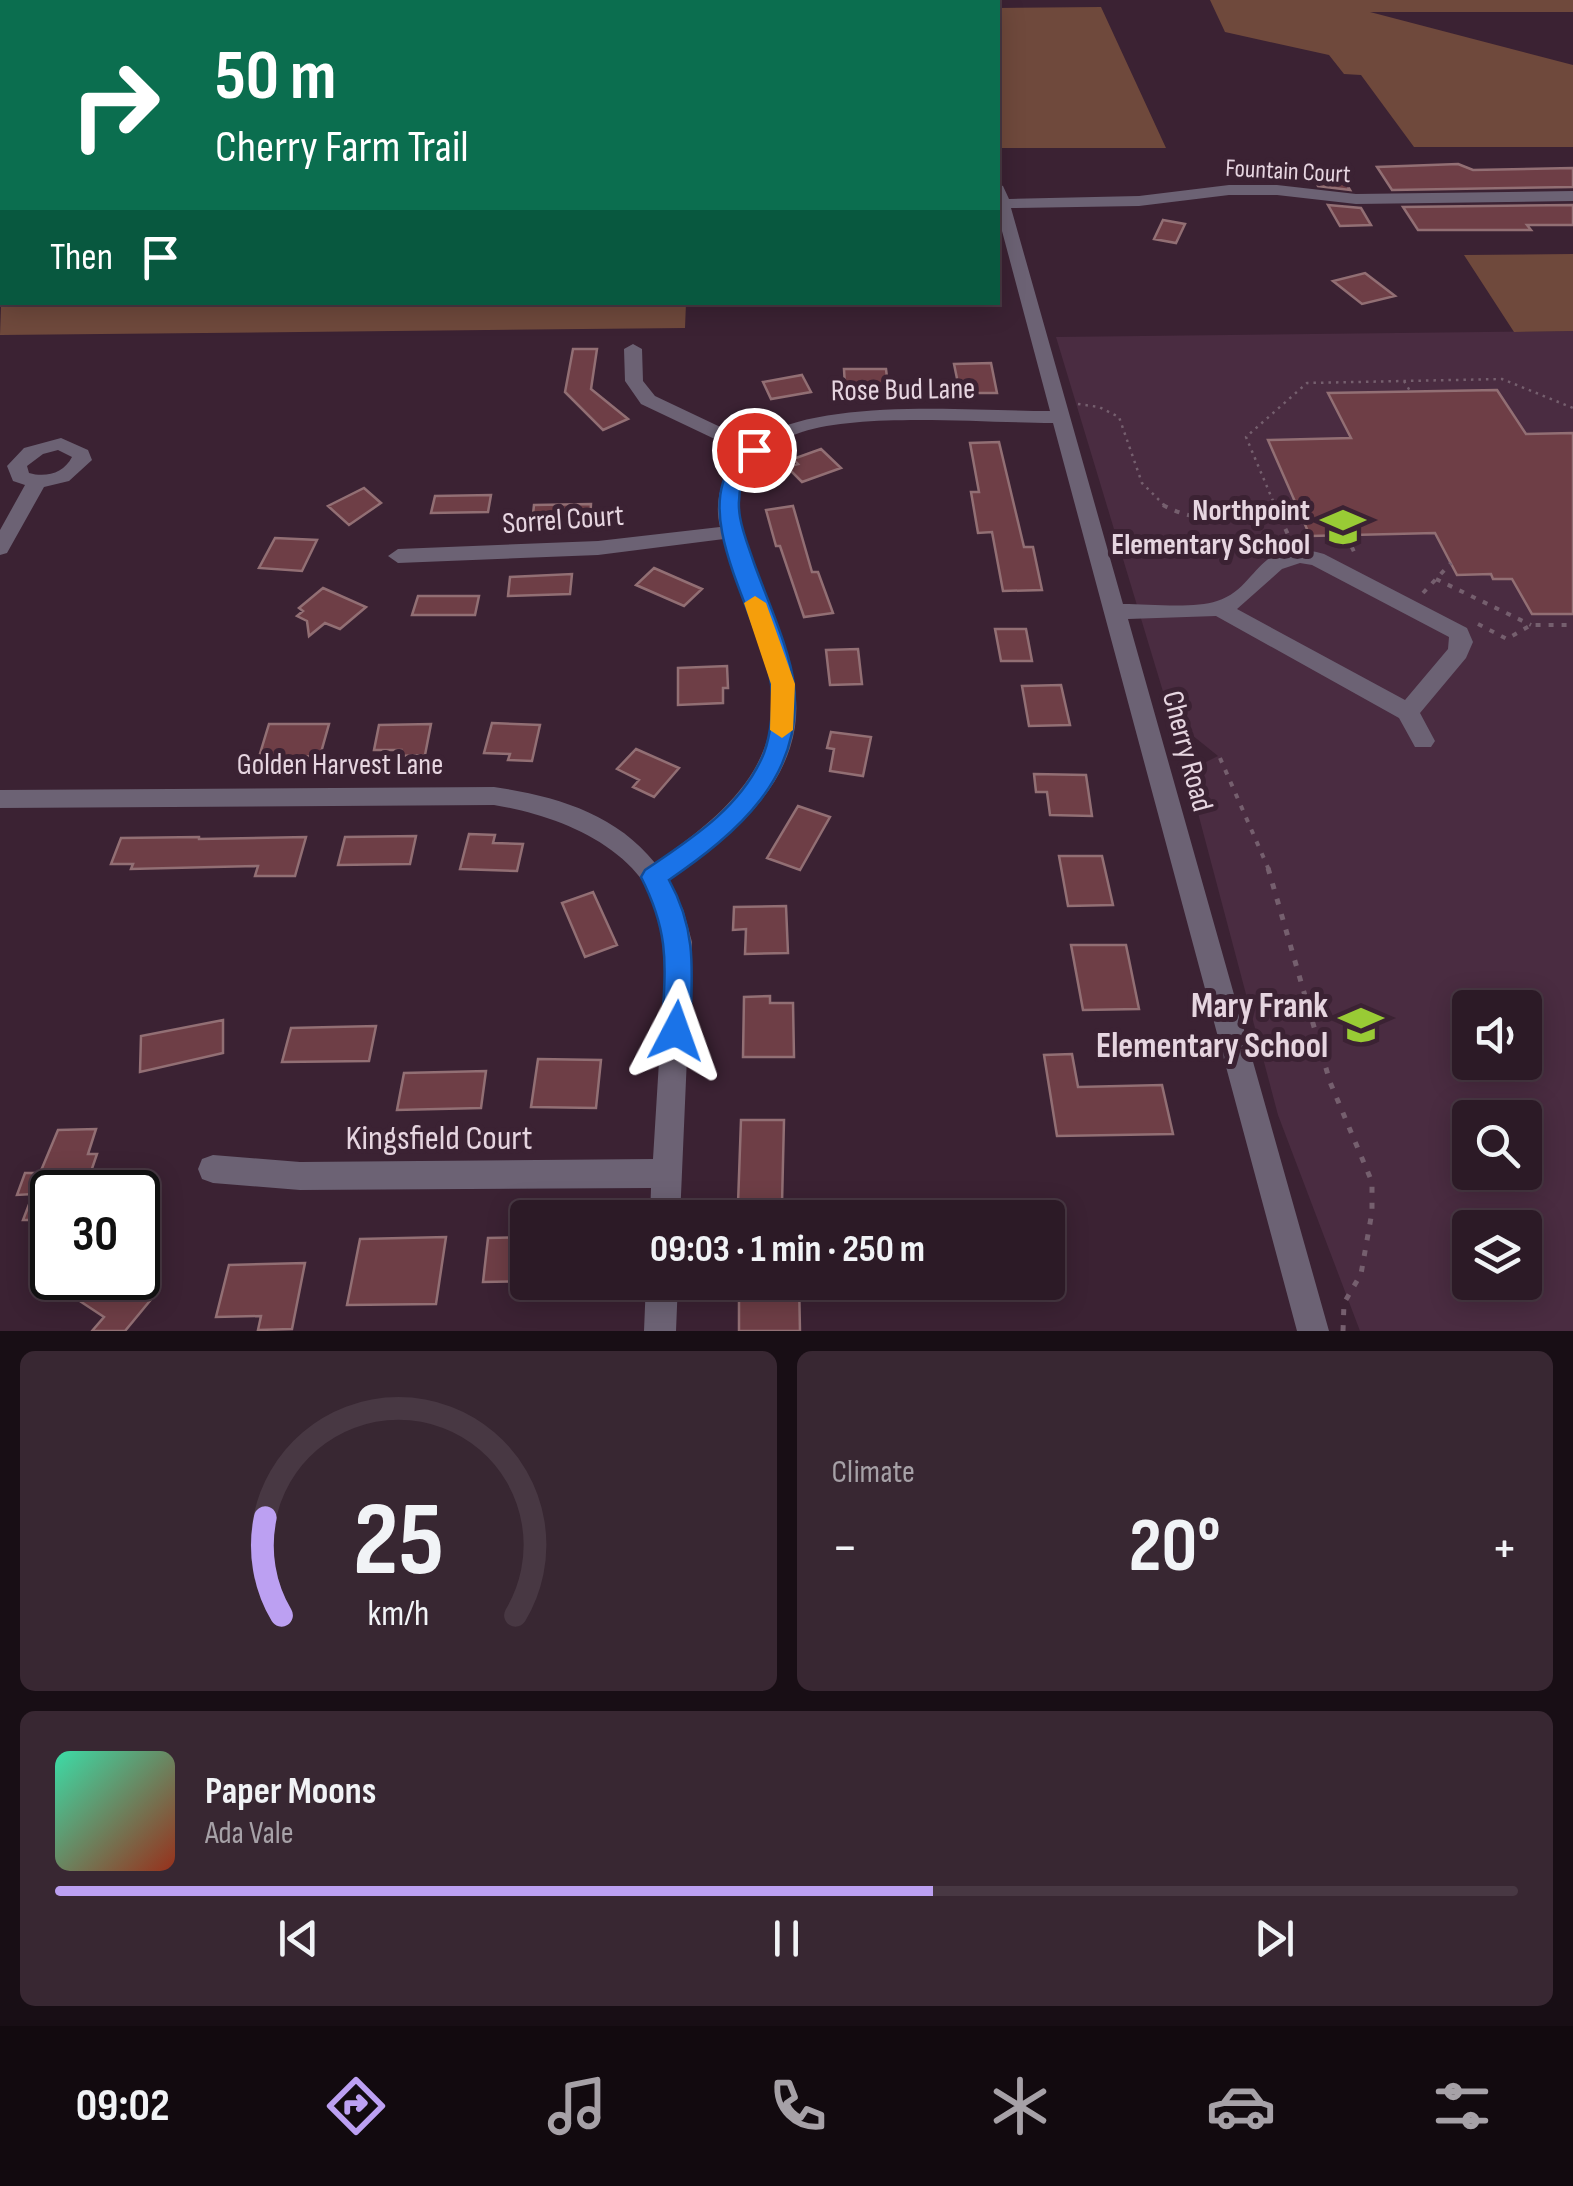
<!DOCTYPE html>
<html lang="en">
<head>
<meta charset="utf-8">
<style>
	body { margin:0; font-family:"Sofia Sans Condensed",sans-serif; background:#382732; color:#f1f3f6; height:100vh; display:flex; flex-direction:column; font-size:38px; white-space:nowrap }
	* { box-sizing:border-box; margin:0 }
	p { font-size:32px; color:#a6a1a7 }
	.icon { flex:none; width:55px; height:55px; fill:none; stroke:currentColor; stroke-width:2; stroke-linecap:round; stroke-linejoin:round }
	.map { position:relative; height:1331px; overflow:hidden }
	.sheet { display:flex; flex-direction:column; gap:20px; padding:20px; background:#180e15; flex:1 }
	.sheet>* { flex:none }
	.hud { position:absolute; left:0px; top:0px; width:1000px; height:305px; box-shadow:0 5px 25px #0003,0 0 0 2px #483843; background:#0b6e4f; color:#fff; overflow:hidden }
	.controls { position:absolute; left:1452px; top:990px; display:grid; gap:20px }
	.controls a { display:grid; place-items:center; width:90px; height:90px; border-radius:10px; background:#2c1a26; box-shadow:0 5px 25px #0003,0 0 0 2px #483843; font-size:50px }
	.speed { position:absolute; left:30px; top:1170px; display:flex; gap:20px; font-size:50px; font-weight:700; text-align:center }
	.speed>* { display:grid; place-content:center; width:130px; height:130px; border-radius:50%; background:#2c1a26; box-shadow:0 5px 25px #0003,0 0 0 2px #483843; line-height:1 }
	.speed .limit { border:5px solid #111; border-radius:15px; background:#fff; color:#111 }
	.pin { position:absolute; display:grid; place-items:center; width:85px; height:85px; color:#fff; margin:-42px; border:5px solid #fff; border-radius:50%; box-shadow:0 2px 10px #0007 }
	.me { position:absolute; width:110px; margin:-55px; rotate:4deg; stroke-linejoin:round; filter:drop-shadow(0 0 8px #0008) }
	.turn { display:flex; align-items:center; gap:35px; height:210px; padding:0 50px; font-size:45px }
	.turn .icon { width:130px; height:130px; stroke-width:2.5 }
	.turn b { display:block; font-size:70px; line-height:85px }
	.then { display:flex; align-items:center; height:95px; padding:0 50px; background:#0003; gap:20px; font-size:38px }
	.big { font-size:75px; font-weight:700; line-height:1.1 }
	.sheet .widget { flex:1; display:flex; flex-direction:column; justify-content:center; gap:15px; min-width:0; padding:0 35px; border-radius:15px; background:#382732 }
	.sheet .dial { align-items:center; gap:0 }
	.dial svg { height:260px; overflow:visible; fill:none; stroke:#483843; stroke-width:7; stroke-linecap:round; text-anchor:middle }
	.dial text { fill:#f1f3f6; stroke:none }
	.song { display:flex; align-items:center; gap:30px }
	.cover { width:120px; height:120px; border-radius:15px; background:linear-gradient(135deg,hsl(160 70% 55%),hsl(10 70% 35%)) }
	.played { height:10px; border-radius:5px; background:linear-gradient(90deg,#bca0f2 60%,#483843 60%) }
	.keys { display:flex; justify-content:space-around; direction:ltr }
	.heat { display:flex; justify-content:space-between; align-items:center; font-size:55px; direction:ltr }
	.sheet .tiles { flex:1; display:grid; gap:20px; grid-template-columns:1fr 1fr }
	.widget:last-child { grid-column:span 2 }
	.trip { position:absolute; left:510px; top:1200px; width:555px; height:100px; border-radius:10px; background:#2c1a26; box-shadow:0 5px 25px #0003,0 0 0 2px #483843; font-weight:700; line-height:100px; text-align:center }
	.dock { display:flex; height:160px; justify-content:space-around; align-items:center; background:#120a0f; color:#a6a1a7 }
	.dock .icon { width:70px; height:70px }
	.dock .selected { color:#bca0f2 }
	.dock b { font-size:45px; color:#f1f3f6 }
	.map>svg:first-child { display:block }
</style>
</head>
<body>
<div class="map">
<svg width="1573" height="1331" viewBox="0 0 1573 1331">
	<rect width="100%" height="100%" fill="#3b2233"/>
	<path fill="#4a2c41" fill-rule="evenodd" d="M1573,331v1000h-213l-82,-216 -89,-336 13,-15 16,-8 -47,-38 -115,-381zM1470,1008h55v54h-55zM1470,1118h55v54h-55zM1470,1228h55v54h-55z"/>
	<path fill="#6f493c" d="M203,0h407l-409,2z
		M1210,0h363v12h-203l203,53v82h-159l-53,-72 -17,-1 -15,-19 -104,-23z
		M1101,7l65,141h-168v-140z
		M1573,254v77l-59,1 -50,-77z
		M2,280v22l684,1 -1,25 -685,7z"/>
	<path fill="#6e3e46" stroke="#926f74" stroke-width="2.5" d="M1458,164l15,6 100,-2v19l-181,3 -15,-23z
		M1309,168h28l13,22 -32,-4z
		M1328,205l33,3 10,17 -31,1z
		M1573,205v20h-46l4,5h-113l-15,-23z
		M1163,220l22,4 -9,19 -22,-4z
		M1365,273l30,23 -33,8 -29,-23z
		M573,349h24l-6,40 37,30 -25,11 -38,-38z
		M991,363l6,30h-37l-6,-29z
		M844,369h42l2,17h-43z
		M802,375l9,17 -40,7 -8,-17z
		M1497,390l29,44 47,-1v181h-41l-20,-35h-19l-2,-5 -34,1 -22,-42 -125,3 -42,-96 83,-2 -23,-45z
		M999,442l25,105h9l9,43 -39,1 -11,-59 -14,1 -7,-41h8l-9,-49z
		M821,449l20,19 -39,14 -15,-15 11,-3 -5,-5z
		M364,488l17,15 -32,22 -21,-19z
		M491,495l-3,17 -57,1 4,-17z
		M591,504l-1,17 -58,2 2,-18z
		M793,506l19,66h6l15,41 -29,4 -24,-71h-4l-10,-36z
		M275,538l42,2 -15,31 -43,-3z
		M654,568l48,21 -18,17 -48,-21z
		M572,574l-2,20 -62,2 2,-19z
		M323,588l43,19 -26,22 -15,-6 -16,13 -2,-15 -10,-5 6,-5 -4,-3z
		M418,596h61l-4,19h-63z
		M995,629h31l6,32h-31z
		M858,649l4,35 -32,1 -4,-35z
		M727,666l1,22h-5v15l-45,2v-37z
		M1061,685l9,40 -41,1 -7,-40z
		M492,723l48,2 -8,36 -24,-1 2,-6 -26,-1z
		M269,724h60l-9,32 -61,1z
		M431,724l-6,31 -26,1 2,-6h-27l5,-25z
		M831,732l40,5 -8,39 -33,-5 4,-22 -7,-1z
		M636,749l43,19 -25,29 -21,-10 6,-7 -22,-11z
		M1034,774l52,1 6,41 -42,-1 -3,-23h-11z
		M798,806l32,11 -30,53 -33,-12z
		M469,834l26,1 -2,8 30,1 -6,27 -57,-2z
		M416,836l-6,28 -72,1 7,-28z
		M199,837v2l107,-2 -11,39h-40l3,-10 -127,3 2,-5h-22l10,-26z
		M1059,856h43l11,49 -45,1z
		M593,892l24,53 -32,12 -23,-54z
		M786,906l2,47 -43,1 1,-25 -13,1 1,-23z
		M1071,945h55l13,64 -56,1z
		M770,996v7h23l1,54h-51l1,-60z
		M223,1020v33l-83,19 1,-36z
		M376,1026l-7,35 -87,1 9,-34z
		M1072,1054l6,33 84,-2 11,49 -116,2 -13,-81z
		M538,1059l63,1 -5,48 -65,-1z
		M486,1071l-5,37 -84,2 7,-37z
		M741,1120h43l-2,84h-44z
		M96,1129l-8,25h9l-13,38h-32v28h-29l10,-26 -16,1 8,-22h15l18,-43z
		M446,1237l-10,67 -89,1 13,-66z
		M528,1237v44l-45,1 5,-44z
		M305,1263l-13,66 -34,1 3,-14 -45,1 13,-52z
		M45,1278h93l20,13 -33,40h-33l12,-14z
		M739,1282h60l1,49h-61z"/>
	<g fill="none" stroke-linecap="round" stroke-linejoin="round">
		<path stroke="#755f6e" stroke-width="2.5" stroke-dasharray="2.5 5" stroke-linecap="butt" d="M1404,381l6,10
			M1078,404l21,3 20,10 23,66 25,25
			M1276,508l-30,-71 61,-54 195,-4 71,29"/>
		<path stroke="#755f6e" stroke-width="4" stroke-dasharray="5 8" stroke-linecap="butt" d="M1163,505c35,20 78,14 117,12l-5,-12
			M1280,517l10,22
			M1346,535l11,23
			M1436,579l95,46
			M1423,593l28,-30
			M1478,624l29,15 24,-14h42
			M1220,758l49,112"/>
		<path stroke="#755f6e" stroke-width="5" stroke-dasharray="6 10" stroke-linecap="butt" d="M1268,868l62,214 42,100v30l-11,62 -17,29 -1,28"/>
		<path fill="#6c6274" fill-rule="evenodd" d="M937,0h12l1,2h-12z
			M998,184l5,2 6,13 130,-3 90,-11h48l79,9 217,-3v10l-217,3 -79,-9h-48l-90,11 -128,2 112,396c26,0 71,5 94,-3 44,-14 38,-66 107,-47l143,74 6,14 -7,16 -46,55 15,28 -4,6h-16l-16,-29 -183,-102 -88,3 201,712h-32l-244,-908c-69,0 -188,-11 -251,9 -38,12 -69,39 -64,82 7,79 80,148 52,234 -19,59 -74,99 -122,133l15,28 9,33 -12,276h-30l1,-30 -351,2 -87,-7 -11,-4 -4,-10 4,-10 11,-4 87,7 353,-3c3,-49 6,-98 9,-146 1,-23 5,-47 4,-69 -6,-88 -98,-127 -172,-139l-494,3v-18l494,-3c61,9 121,26 161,76 72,-50 136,-103 112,-199 -11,-43 -30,-83 -43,-125l-126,16 -200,8 -10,-7 10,-7 200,-8 122,-14c-7,-30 4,-52 20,-76l-99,-47 -16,-23 -1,-32 9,-5 9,5 1,32 12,15 97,46c65,-46 218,-31 298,-31l-52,-195zM1300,563l12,2 137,72 -1,12 -43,51 -168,-91 45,-40z
			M61,438l27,12 4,10 -23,21 -25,6 -37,66 -7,2v-25l25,-45 -12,-4 -6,-15 17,-18zM58,450l14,7c-8,16 -26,21 -43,16l-2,-7 16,-12z
			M646,1282h32l-2,49h-32z"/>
	</g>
	<path fill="#1a73e8" stroke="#114b97" stroke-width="2.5" d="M754,445l9,5c-6,10 -18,21 -21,32 -9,29 3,54 12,81 12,34 37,89 40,123 10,91 -58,148 -125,194 29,52 23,95 21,151l-4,9 -10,4 -10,-4 -4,-9c3,-64 9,-95 -21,-154l4,-7c46,-31 97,-63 119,-117 7,-19 10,-48 7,-69 -8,-60 -80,-165 -39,-219 7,-8 11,-17 22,-20z"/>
	<path fill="#f59e0b" d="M755,596l11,7 29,81 -2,46 -11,8 -12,-8 1,-46 -27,-81z"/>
	<defs>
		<g id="school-bare" transform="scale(3.45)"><path d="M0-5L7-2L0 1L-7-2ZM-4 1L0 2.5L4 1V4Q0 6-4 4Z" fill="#99cb35" stroke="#3b2233" stroke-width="2.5" paint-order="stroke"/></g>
	</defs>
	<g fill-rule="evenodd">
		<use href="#school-bare" x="1343" y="527"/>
		<use href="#school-bare" x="1361" y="1025"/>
	</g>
	<g text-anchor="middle" stroke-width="10" stroke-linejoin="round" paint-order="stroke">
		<g font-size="25" fill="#e6d5e0" stroke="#3b2233">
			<text transform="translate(1288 170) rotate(3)" y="9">Fountain Court</text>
		</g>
		<g font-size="30" fill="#e6d5e0" stroke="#3b2233">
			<text transform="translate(903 389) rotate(-1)" y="10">Rose Bud Lane</text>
			<text transform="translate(563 519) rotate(-4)" y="10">Sorrel Court</text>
			<text transform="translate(1188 751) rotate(75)" y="10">Cherry Road</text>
			<text x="340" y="774">Golden Harvest Lane</text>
		</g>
		<g font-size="30" font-weight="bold" fill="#e6d5e0" stroke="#3b2233" text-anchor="end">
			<text x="1310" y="520">Northpoint<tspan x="1310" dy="34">Elementary School</tspan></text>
		</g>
		<g font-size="35" font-weight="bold" fill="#e6d5e0" stroke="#3b2233" text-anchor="end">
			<text x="1328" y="1017">Mary Frank<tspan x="1328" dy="40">Elementary School</tspan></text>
		</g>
		<g font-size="35" fill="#e6d5e0" stroke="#3b2233">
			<text x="439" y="1149">Kingsfield Court</text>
		</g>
	</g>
</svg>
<div class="controls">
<a><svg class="icon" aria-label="sound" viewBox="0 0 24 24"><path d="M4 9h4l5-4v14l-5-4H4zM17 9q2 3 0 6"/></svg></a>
<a><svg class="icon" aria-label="search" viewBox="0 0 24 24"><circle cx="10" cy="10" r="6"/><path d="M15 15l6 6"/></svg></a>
<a><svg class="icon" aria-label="layers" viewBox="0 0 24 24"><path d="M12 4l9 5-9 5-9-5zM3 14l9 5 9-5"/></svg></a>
</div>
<div class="speed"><div class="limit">30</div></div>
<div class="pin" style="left:754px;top:450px;background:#d93025"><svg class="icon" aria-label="arrive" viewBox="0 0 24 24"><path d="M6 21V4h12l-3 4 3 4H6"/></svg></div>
<svg class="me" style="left:676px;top:1031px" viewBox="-20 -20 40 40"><path d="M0-17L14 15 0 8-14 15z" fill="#1a73e8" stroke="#fff" stroke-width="4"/></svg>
<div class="trip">09:03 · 1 min · 250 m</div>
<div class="hud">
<div class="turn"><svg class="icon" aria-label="right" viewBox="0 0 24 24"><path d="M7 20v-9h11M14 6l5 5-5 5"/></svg><div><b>50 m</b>Cherry Farm Trail</div></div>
<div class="then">Then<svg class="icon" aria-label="arrive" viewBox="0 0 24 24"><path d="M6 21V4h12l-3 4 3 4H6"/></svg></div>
</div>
</div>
<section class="sheet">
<div class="tiles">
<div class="widget dial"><svg viewBox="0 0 100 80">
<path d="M14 69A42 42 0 1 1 86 69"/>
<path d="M14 69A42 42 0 0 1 9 39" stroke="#bca0f2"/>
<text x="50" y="56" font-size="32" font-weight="700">25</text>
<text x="50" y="72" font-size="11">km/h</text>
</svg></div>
<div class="widget"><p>Climate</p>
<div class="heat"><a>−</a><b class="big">20°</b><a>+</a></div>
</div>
<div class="widget">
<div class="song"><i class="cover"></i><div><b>Paper Moons</b><p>Ada Vale</p></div></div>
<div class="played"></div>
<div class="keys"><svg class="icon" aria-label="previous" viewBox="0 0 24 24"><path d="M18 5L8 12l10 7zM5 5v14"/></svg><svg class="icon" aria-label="pause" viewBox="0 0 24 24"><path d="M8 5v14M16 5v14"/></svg><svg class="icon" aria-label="next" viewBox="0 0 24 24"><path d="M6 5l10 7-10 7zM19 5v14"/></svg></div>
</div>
</div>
</section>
<nav class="dock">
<b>09:02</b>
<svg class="icon selected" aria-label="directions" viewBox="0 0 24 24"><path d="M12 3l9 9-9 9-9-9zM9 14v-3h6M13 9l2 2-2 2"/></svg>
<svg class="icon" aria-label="music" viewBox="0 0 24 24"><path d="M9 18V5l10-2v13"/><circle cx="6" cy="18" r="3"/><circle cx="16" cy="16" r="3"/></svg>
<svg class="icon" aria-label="phone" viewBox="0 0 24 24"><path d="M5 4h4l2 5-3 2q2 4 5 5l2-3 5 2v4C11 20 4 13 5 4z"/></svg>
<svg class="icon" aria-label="climate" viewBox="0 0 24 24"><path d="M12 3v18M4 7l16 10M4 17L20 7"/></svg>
<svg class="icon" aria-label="car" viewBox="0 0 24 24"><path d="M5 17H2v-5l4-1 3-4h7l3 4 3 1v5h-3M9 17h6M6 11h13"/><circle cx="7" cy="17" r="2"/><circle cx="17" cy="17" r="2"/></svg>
<svg class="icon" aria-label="filters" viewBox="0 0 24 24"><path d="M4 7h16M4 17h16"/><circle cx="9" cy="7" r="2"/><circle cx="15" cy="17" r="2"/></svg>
</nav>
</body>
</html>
